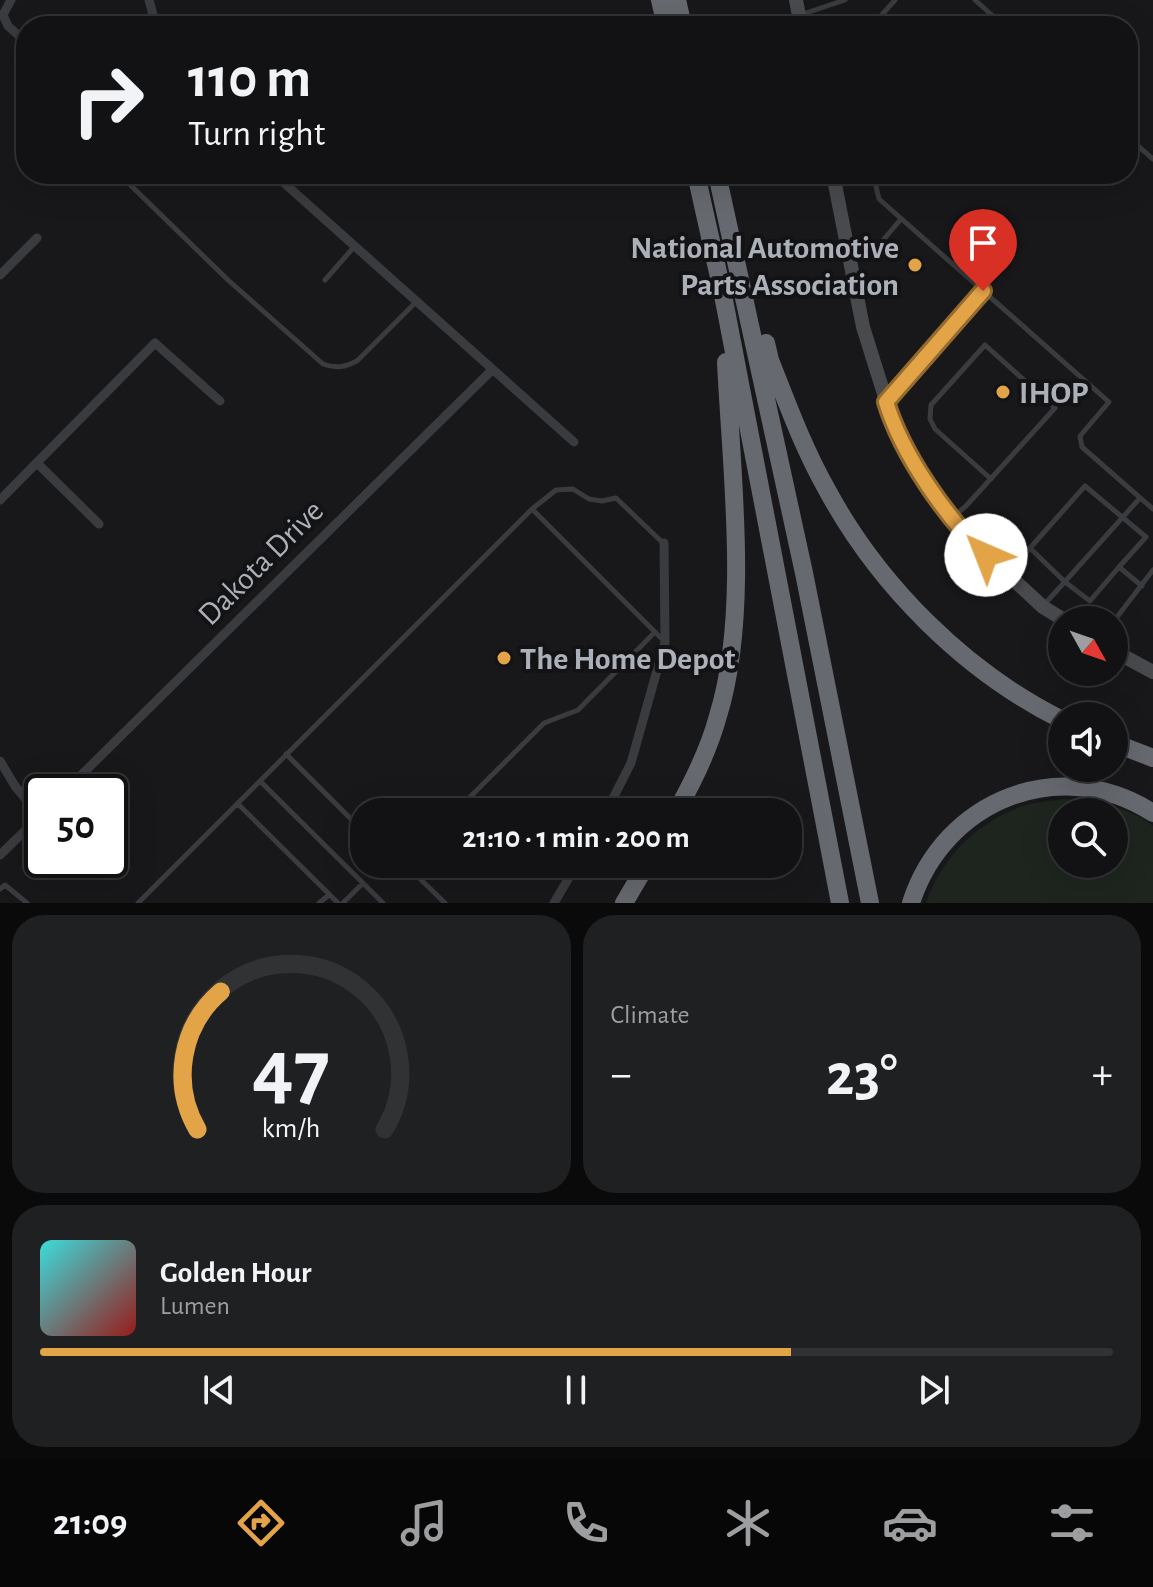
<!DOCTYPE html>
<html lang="en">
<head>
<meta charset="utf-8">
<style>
	body { margin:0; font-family:"Alegreya Sans",sans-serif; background:#1f2022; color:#f1f3f6; height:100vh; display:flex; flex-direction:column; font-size:30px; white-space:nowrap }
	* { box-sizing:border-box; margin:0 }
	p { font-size:26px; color:#9c9ea0 }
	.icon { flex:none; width:44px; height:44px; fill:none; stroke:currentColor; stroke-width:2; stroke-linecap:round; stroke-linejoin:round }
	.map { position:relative; height:903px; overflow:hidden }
	.panel { display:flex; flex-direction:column; gap:12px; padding:12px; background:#0a0a0b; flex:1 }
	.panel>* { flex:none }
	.hud { position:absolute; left:16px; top:16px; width:1122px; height:168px; border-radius:32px; box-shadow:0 8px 32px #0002,0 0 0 2px #313234; background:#121214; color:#f1f3f6; overflow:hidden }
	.needle { width:52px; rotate:130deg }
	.tools { position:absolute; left:1048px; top:606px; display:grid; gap:16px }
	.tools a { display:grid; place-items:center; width:80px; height:80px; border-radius:50%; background:#121214; box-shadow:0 8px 32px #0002,0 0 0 2px #313234; font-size:40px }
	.speed { position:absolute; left:24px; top:774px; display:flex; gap:16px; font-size:40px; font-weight:700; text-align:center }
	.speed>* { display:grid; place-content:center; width:104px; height:104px; border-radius:50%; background:#121214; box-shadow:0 8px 32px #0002,0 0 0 2px #313234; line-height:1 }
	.speed .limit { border:4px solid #111; border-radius:12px; background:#fff; color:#111 }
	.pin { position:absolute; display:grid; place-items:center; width:68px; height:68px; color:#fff; margin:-82px -34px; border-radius:50% 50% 50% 0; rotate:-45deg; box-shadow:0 0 8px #0007 }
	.pin .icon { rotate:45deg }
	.me { position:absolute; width:88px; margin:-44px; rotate:316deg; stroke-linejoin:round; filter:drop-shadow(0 0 6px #0008) }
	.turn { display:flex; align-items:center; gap:28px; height:168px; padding:0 40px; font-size:36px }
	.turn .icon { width:104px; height:104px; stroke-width:2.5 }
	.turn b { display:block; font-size:56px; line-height:68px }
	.big { font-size:60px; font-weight:600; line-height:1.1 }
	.panel .widget { flex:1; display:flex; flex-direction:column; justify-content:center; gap:12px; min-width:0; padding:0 28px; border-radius:32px; background:#1f2022 }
	.panel .dial { align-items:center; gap:0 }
	.dial svg { height:208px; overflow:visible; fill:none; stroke:#313234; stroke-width:7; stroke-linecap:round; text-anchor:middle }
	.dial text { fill:#f1f3f6; stroke:none }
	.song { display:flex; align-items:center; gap:24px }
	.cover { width:96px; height:96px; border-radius:12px; background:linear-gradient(135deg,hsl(180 70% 55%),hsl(0 70% 35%)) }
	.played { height:8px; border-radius:4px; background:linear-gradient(90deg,#e3a347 70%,#313234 70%) }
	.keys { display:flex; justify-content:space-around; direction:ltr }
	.heat { display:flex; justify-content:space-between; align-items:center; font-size:44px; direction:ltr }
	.panel .tiles { flex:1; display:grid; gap:12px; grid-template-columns:1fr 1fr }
	.widget:last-child { grid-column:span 2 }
	.trip { position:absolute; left:350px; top:798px; width:452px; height:80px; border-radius:32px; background:#121214; box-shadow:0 8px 32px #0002,0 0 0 2px #313234; font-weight:600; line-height:80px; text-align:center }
	.tabs { display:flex; height:128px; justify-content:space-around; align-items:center; background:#070708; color:#9c9ea0 }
	.tabs .icon { width:56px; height:56px }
	.tabs .active { color:#e3a347 }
	.tabs b { font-size:36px; color:#f1f3f6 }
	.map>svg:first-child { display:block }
</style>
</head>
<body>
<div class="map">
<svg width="1153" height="903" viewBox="0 0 1153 903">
	<rect width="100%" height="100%" fill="#18181a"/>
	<path fill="#1e251f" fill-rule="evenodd" d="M1064,799c31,3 64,7 89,27v77h-227c16,-45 49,-79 94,-96 14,-5 30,-6 44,-8zM1062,812h52v52h-52z"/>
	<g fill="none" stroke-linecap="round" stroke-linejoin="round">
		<path stroke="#393b3f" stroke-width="5" d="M975,0l29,26
			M800,15l45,-15
			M872,26l23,-26
			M1128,137l25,22
			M119,174l109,106 95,84c13,5 22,3 34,-3l60,-60
			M873,174l6,25 230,203 -29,34 2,11 71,62
			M209,176l2,-2
			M850,260l23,-8 28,-33
			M325,280l29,-33
			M888,399l95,-108
			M532,509l24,-19 17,-1 16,10 13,2 14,-3 47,45
			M953,517l13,-11 89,-98 -70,-63 -54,60 -1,14 5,10 56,50
			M1030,548l55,-62 61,51 -27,30
			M1008,573l22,-25 35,34 25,19 29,-34 23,19
			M1043,606l97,-108
			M1114,621l39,-51
			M286,754l78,78
			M260,781l123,122
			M238,804l100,99
			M455,812l89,-89 34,-13 77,-78
			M396,864l3,4 13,3 33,32
			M0,889l5,-4 22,18
			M138,903l394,-394 132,132
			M319,903l10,-8
			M343,903l20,-20"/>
		<path stroke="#393b3f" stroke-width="9" d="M11,0l-8,15 5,11 18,16
			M149,0l7,26
			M274,174l300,268
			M0,275l37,-37
			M37,463l62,61
			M0,500l155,-157 65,58
			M0,761l15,25 25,30
			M64,792l428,-422
			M606,812l25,-49 34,-121 -1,-99
			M0,855l42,-41
			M554,903l23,-39"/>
		<path stroke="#484a4e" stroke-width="14" d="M796,0l5,26
			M833,174l30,153 26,83 26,53 50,72 78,72 21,13
			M1114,651l39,21"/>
		<path stroke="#66696f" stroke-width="18" d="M660,0l6,26
			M677,0l6,26
			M696,174l27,121 117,608
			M717,174l87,399 66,330
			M766,343l4,17c17,43 33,87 56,128 52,97 138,183 236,232
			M1114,743l39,15
			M676,812c17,-30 33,-63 42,-96 32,-104 13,-246 8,-354
			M624,903l23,-39
			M911,903c33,-103 149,-150 242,-90"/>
	</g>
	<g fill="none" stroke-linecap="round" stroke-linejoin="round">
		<g stroke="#946a2e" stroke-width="20">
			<path id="route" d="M983,291l-97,111c16,52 60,116 100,153"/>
		</g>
		<use href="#route" stroke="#e3a347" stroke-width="14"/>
	</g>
	<g fill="#e3a347" stroke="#131315" stroke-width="3">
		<circle cx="915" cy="265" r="8"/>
		<circle cx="1003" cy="392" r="8"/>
		<circle cx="504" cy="658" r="8"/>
	</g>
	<g text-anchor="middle" stroke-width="8" stroke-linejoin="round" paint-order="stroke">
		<g font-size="32" font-weight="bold" fill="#abb0b9" stroke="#131315" text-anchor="start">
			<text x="899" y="258" text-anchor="end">National Automotive<tspan x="899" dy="37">Parts Association</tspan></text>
			<text x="1019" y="403">IHOP</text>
			<text x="520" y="669">The Home Depot</text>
		</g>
		<g font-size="32" fill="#abb0b9" stroke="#131315">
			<text transform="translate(260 562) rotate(-45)" y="11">Dakota Drive</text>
		</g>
	</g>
</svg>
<div class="tools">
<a><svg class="needle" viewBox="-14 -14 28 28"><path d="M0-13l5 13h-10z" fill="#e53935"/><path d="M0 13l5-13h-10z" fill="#9c9ea0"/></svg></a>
<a><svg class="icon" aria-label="sound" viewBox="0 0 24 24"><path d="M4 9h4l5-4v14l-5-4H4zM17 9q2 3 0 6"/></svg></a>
<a><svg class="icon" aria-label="search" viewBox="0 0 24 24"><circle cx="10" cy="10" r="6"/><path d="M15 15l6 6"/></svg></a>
</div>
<div class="speed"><div class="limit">50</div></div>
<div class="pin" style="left:983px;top:291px;background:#d93025"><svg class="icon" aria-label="arrive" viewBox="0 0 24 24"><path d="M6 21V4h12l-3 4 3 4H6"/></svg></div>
<svg class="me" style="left:986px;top:555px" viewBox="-20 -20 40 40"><circle r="19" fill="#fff"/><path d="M0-13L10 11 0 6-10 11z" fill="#e3a347"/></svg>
<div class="trip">21:10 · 1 min · 200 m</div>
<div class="hud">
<div class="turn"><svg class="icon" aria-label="right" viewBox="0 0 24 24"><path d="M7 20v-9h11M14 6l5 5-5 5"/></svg><div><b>110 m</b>Turn right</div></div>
</div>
</div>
<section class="panel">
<div class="tiles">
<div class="widget dial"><svg viewBox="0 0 100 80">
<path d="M14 69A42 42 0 1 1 86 69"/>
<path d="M14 69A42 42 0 0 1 23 16" stroke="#e3a347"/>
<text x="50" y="56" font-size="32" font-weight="700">47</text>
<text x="50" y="72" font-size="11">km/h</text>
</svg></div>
<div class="widget"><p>Climate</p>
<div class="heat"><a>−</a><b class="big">23°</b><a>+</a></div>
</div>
<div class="widget">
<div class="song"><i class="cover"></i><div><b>Golden Hour</b><p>Lumen</p></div></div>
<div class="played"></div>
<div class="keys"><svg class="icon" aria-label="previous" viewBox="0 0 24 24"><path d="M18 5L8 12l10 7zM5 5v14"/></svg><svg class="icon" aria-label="pause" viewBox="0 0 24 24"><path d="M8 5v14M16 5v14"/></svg><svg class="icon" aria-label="next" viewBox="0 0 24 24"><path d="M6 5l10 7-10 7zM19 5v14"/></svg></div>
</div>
</div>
</section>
<nav class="tabs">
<b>21:09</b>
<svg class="icon active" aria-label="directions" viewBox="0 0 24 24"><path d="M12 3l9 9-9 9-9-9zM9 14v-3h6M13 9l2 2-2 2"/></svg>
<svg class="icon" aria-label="music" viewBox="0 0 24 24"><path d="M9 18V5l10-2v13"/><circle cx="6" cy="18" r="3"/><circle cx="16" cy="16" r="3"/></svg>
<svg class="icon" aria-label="phone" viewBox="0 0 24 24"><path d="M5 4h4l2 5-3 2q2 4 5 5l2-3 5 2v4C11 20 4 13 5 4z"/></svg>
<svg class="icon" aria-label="climate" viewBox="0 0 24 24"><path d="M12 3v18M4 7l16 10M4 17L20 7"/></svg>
<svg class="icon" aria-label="car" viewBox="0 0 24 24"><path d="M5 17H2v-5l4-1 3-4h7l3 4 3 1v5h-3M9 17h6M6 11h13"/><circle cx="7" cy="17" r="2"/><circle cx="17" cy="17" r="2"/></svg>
<svg class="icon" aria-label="filters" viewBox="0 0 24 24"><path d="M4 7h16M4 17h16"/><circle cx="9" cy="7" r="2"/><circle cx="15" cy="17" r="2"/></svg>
</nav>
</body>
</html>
